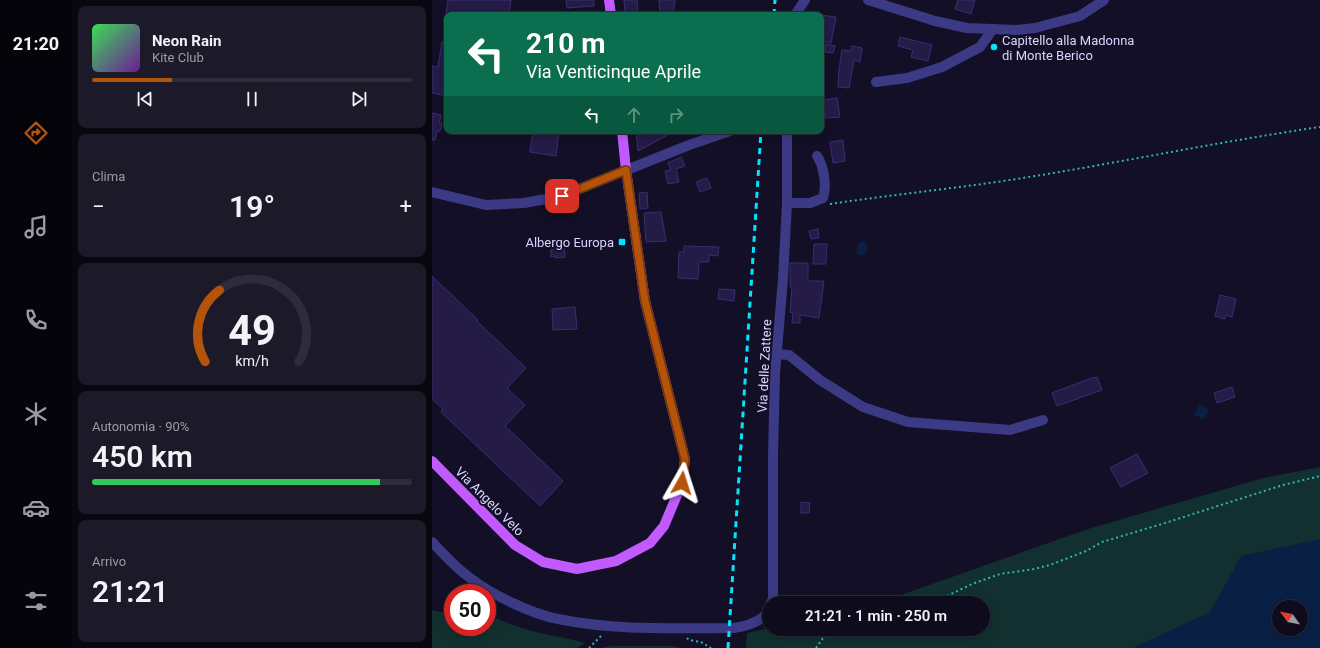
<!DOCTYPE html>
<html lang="it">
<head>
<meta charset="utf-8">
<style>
	body { margin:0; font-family:Roboto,sans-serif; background:#1c1929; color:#f1f3f6; height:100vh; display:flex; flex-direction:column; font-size:15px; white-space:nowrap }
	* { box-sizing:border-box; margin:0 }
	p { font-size:13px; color:#9b9ba3 }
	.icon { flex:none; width:22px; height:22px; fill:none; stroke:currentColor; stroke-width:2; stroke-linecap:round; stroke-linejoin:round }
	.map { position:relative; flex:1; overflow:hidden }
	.side { display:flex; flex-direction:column; gap:6px; padding:6px; background:#08060f; width:360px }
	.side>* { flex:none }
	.top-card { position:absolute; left:12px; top:12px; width:380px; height:122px; border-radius:8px; box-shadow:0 2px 10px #0003,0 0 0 1px #2e2b3b; background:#0b6e4f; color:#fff; overflow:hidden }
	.needle { width:26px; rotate:303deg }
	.buttons { position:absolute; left:840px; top:600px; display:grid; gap:8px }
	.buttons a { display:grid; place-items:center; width:36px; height:36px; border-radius:50%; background:#0e0b1c; box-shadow:0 2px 10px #0003,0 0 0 1px #2e2b3b; font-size:20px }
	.speed { position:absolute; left:12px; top:584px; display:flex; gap:8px; font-size:20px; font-weight:700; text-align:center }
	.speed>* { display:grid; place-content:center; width:52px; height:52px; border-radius:50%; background:#0e0b1c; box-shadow:0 2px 10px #0003,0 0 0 1px #2e2b3b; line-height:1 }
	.speed .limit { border:6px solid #d22; background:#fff; color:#111 }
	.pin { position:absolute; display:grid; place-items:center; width:34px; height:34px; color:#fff; margin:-17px; border-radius:8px; box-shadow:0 2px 6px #0006 }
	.me { position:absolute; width:44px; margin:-22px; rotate:6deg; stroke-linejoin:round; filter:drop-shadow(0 0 3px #0008) }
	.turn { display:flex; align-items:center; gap:14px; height:84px; padding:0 16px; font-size:18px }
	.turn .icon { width:52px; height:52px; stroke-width:2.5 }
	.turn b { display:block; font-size:28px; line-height:34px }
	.lanes { display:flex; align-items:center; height:38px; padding:0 16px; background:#0003; justify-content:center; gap:20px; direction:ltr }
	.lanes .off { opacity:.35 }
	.big { font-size:30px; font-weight:600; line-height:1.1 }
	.side .widget { flex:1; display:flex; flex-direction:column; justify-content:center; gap:6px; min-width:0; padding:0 14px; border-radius:8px; background:#1c1929 }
	.side .dial { align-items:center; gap:0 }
	.dial svg { height:104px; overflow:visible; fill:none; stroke:#2e2b3b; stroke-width:7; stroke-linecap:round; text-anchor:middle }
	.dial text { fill:#f1f3f6; stroke:none }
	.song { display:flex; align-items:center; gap:12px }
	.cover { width:48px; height:48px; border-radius:6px; background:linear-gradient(135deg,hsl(130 70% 55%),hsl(280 70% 35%)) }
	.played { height:4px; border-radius:2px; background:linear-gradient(90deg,#b45309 25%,#2e2b3b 25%) }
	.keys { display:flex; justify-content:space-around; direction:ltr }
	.heat { display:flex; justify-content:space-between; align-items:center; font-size:22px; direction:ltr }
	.charge { height:6px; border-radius:3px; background:linear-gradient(90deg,#34c759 90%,#2e2b3b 0) }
	.trip { position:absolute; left:330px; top:596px; width:228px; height:40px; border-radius:20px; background:#0e0b1c; box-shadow:0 2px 10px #0003,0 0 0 1px #2e2b3b; font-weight:600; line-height:40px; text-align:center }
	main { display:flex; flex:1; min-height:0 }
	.tab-bar { display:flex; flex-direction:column; width:72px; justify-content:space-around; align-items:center; background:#06040b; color:#9b9ba3 }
	.tab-bar .icon { width:28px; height:28px }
	.tab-bar .active { color:#b45309 }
	.tab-bar b { font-size:18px; color:#f1f3f6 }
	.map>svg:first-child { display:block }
</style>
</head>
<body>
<main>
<nav class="tab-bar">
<b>21:20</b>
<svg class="icon active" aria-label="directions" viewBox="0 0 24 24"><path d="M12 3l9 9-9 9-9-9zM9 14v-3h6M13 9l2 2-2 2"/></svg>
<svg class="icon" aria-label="music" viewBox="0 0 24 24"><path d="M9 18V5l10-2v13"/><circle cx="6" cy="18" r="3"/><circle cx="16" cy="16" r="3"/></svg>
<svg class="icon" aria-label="phone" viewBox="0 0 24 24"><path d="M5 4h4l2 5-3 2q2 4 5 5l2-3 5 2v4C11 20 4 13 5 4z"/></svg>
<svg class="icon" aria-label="climate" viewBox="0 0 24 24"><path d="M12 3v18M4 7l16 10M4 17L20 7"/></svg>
<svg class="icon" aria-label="car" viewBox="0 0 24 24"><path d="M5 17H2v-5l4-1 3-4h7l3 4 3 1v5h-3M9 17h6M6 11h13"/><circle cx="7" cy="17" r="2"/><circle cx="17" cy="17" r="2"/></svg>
<svg class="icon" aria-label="filters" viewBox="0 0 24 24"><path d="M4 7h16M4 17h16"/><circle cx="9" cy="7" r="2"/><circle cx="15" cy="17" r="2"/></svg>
</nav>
<section class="side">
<div class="widget">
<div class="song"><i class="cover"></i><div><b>Neon Rain</b><p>Kite Club</p></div></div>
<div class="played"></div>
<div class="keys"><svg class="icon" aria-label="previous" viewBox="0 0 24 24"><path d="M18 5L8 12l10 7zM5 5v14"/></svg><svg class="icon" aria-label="pause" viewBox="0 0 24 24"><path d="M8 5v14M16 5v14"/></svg><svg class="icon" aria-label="next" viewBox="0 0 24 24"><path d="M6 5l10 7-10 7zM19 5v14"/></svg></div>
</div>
<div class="widget"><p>Clima</p>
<div class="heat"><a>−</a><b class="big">19°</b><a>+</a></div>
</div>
<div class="widget dial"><svg viewBox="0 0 100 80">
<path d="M14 69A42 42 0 1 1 86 69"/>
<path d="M14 69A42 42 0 0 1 25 14" stroke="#b45309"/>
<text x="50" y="56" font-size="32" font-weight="700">49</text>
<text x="50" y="72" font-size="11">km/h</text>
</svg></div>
<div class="widget"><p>Autonomia · 90%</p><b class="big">450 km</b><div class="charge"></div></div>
<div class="widget"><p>Arrivo</p><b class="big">21:21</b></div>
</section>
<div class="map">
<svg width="888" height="648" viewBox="0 0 888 648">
	<rect width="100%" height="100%" fill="#130f26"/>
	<path fill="#12302f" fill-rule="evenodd" d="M888,467v181h-574l1,-15 22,-5v1h214v-26h-105l210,-74 175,-51zM847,607h22v22h-22z
		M0,610l21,5v12h34v-8l4,1 5,-2c28,14 59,17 89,25l-8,5h-145z
		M177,646h63l10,2h-81z"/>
	<path fill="#0a1f44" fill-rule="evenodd" d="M430,241l2,1 4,4 -2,8 -4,2 -5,-2c-1,-4 0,-11 5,-13z
		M768,404l9,6 -6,10 -9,-6z
		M888,539v109h-187l77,-36 31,-56zM847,607h22v22h-22z"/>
	<path fill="#241b47" stroke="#3b2d73" d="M16,0h63l-2,15h-63z
		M134,0h28v6l-27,2z
		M192,0h13l1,15h-13z
		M227,0h16l-2,15h-13z
		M526,0h17l-4,14 -16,-5z
		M389,15l15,2 -5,26 -10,-2z
		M468,37l32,8 -4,16 -17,-4 2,-7 -15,-4z
		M10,42h5v54l-15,-3v-27l6,1z
		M394,44l9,2 -2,7 -8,-1z
		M420,46l10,2 -2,14 -6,-2 -5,28 -11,-1 1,-17 3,-20 9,1z
		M405,98l3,19 -14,1 -3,-18z
		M0,113l9,2 -2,8h3l-2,8h-3l-2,9h-3z
		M101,131h26l-3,25 -26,-4z
		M204,131h39l-37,20z
		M411,140l2,21 -12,2 -3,-21z
		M249,157l4,9 -9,3 3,13 -11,2 -3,-13 6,-1 -3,-7z
		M275,178l4,10 -11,4 -4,-10z
		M215,192l1,16 -8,1 -1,-16z
		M229,212l5,29 -20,1 -2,-29z
		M386,229l1,9 -8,1 -2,-8z
		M132,241l1,16 -10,1v-2l-4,1v-8h3l-1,-7z
		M382,244h13l-1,20h-13z
		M252,246l35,1 -1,9 -9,-1v7h-10l-1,17 -20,-1 1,-26h5z
		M358,263h18v18h16l-5,37 -19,-3v8h-8l1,-10 -3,-1 2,-25h-2z
		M0,276l46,44 -1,1 49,47 -19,20 18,17 -20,21 58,55 -23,25 -99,-94 2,-3 -11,-10z
		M287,289l16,1 -1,11 -16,-2z
		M788,295l16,4 -4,18 -6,-2 -1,4 -10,-3z
		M143,307l2,22 -24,1 -1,-21z
		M662,377v1l3,-1 5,13 -45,16 -5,-13z
		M800,387l3,10 -18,6 -3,-10z
		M705,454l11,19 -27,14 -11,-19z
		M369,502l9,1 -1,10h-8z"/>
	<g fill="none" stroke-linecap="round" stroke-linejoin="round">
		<path stroke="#2fb8b0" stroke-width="2" stroke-dasharray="2 3" stroke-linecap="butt" d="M398,204c60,-9 120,-15 180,-24 104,-16 206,-38 310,-53
			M491,603l24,-7 25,-12 28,-10 34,-5 16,-4 36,-14 16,-9 60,-18 121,-39 37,-9
			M255,638l2,2 12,2 10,6
			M157,648l13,-13
			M384,648l7,-10 17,-9"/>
		<path stroke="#3d3a85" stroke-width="10" d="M436,0l67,21 32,7 49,2 19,-2 45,-12 24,-16
			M363,15l10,-15
			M444,82l31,-4 35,-11 38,-20 13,-18
			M0,192l54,13 38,-2 38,-7 127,-51 41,-14
			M355,203h23l13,-5c4,-11 1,-32 -6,-42
			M344,354l13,1 31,25 43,27 45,15 102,8 33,-10
			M0,542c12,13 24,26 38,36 21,16 61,36 88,41 58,12 117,9 176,9 13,-2 27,-6 35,-17
			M339,603l2,-5v-142l2,-83 8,-94 4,-76v-72"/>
		<path stroke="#c25bff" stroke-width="10" d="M177,0l2,15
			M0,461l83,84 28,17 34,7 39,-8 34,-18 14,-17 18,-43 3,-24 -40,-158 -19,-131 -4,-39"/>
		<path stroke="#00e5ff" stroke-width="3" stroke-dasharray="6 5" stroke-linecap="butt" d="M342,15l1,-15
			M296,648l33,-517"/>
	</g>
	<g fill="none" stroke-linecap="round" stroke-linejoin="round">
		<g stroke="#753606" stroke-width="10">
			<path id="route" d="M130,196l64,-26 19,131 40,158 -3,24"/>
		</g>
		<use href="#route" stroke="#b45309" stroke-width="7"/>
	</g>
	<g fill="#00e5ff" stroke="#130f26" stroke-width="1.5">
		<circle cx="562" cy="47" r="4"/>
		<rect x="186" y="238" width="8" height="8" rx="2"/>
	</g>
	<g text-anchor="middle" stroke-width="4" stroke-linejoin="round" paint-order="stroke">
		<g font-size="13" fill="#d9d4ff" stroke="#130f26" text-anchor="start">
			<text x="570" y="45">Capitello alla Madonna<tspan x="570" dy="15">di Monte Berico</tspan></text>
			<text x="182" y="247" text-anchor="end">Albergo Europa</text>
		</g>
		<g font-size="13" fill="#d9d4ff" stroke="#130f26">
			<text transform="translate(332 366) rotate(-87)" y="5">Via delle Zattere</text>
			<text transform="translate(58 501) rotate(45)" y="5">Via Angelo Velo</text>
		</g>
	</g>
</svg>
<div class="buttons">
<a><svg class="needle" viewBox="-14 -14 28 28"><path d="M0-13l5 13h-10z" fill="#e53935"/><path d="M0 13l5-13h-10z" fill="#9b9ba3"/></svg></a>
</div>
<div class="speed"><div class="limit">50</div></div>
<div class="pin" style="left:130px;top:196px;background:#d93025"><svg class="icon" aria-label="arrive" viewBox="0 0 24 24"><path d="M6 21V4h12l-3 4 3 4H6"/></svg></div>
<svg class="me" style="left:250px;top:483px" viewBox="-20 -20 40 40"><path d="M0-17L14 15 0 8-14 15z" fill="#b45309" stroke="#fff" stroke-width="4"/></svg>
<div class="trip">21:21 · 1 min · 250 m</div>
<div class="top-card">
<div class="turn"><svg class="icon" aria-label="left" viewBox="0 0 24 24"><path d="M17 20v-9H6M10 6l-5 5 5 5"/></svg><div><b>210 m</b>Via Venticinque Aprile</div></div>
<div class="lanes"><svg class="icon" aria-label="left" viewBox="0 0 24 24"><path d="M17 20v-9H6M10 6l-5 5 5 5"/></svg><svg class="icon off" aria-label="ahead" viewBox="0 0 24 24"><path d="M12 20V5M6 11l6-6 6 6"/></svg><svg class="icon off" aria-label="right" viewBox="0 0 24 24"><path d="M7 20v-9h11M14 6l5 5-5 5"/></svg></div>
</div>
</div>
</main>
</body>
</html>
